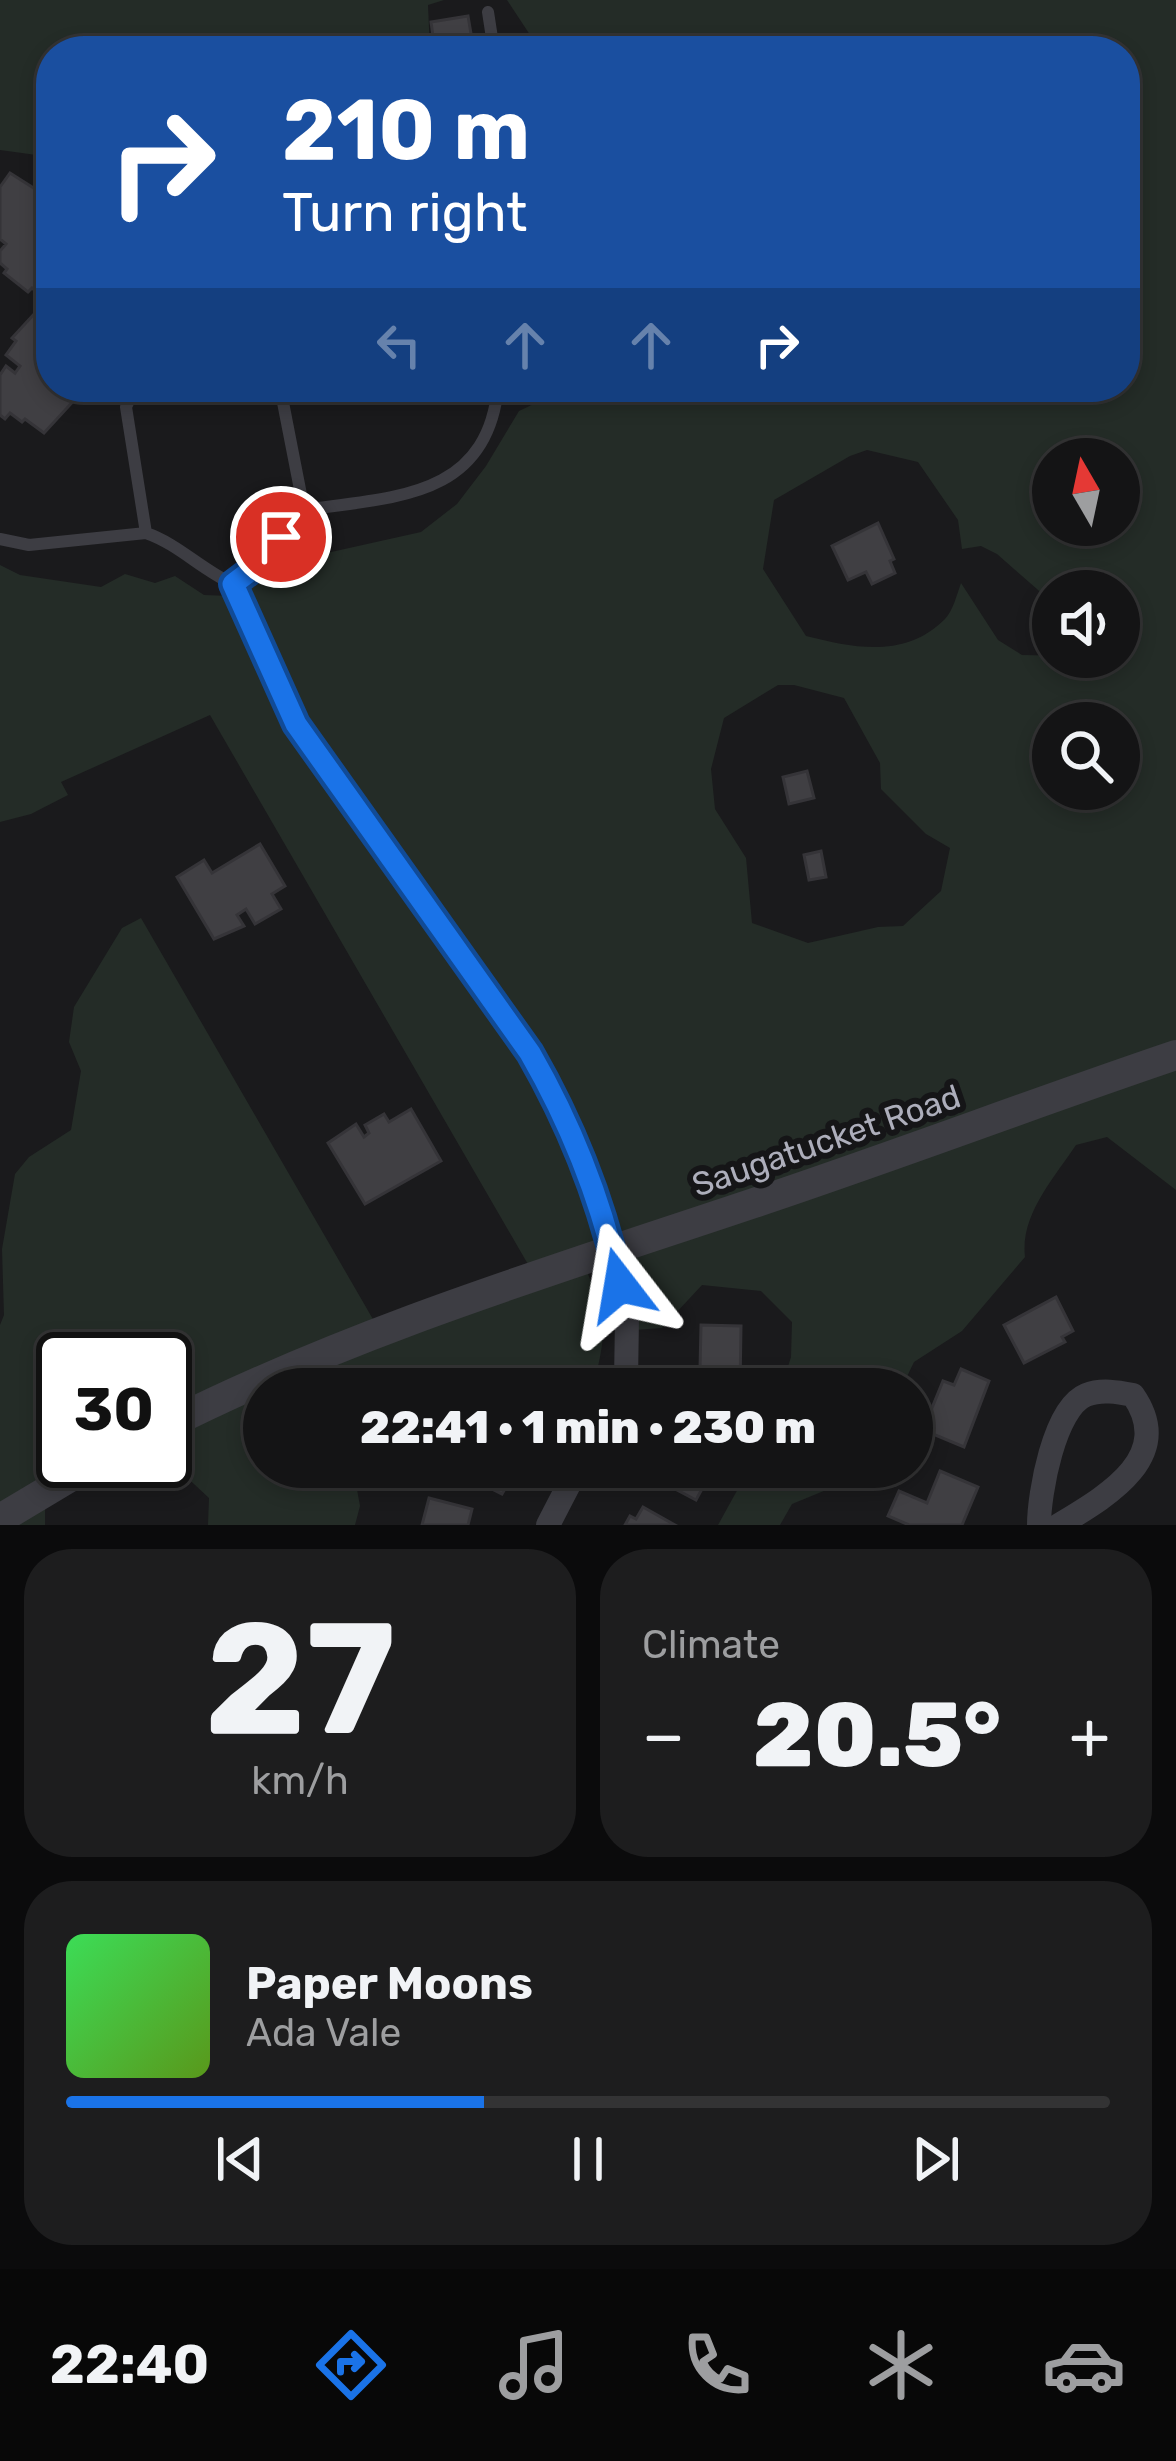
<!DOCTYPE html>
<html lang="en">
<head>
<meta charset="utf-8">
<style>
	body { margin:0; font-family:Rubik,sans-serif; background:#1d1d1e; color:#f1f3f6; height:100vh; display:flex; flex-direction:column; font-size:45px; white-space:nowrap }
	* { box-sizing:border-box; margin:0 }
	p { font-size:39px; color:#9d9ea0 }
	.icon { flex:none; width:66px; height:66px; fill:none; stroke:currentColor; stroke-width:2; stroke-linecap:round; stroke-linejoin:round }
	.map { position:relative; height:1525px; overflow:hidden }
	.details { display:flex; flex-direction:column; gap:24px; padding:24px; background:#0b0b0c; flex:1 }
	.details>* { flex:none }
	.top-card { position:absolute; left:36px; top:36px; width:1104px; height:366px; border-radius:48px; box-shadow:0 6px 18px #0003,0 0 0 3px #333334; background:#1a4fa0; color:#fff; overflow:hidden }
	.needle { width:78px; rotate:351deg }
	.fabs { position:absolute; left:1032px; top:438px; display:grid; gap:24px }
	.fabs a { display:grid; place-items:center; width:108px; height:108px; border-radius:50%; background:#141415; box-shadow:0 6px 18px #0003,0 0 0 3px #333334; font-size:60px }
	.speed { position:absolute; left:36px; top:1332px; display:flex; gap:24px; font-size:60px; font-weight:700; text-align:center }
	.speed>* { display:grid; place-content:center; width:156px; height:156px; border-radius:50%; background:#141415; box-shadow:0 6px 18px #0003,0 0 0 3px #333334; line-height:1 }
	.speed .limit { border:6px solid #111; border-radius:18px; background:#fff; color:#111 }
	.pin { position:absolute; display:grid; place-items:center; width:102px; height:102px; color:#fff; margin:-51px; border:6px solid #fff; border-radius:50%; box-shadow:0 3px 12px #0007 }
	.me { position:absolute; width:132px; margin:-66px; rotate:346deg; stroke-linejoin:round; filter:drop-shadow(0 0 9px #0008) }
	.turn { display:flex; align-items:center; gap:42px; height:252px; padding:0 48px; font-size:54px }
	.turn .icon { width:156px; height:156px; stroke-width:2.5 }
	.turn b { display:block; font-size:84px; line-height:102px }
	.lanes { display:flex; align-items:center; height:114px; padding:0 48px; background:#0003; justify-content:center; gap:60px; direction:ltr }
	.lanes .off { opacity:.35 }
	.big { font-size:90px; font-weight:800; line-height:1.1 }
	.details .widget { flex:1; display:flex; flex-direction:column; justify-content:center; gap:18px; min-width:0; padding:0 42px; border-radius:48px; background:#1d1d1e }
	.details .dial { align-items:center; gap:0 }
	.dial b { font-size:156px; line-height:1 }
	.song { display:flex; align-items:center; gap:36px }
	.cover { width:144px; height:144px; border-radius:18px; background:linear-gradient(135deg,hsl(130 70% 55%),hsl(90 70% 35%)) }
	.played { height:12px; border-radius:6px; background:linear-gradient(90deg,#1a73e8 40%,#333334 40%) }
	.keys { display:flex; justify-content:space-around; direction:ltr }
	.heat { display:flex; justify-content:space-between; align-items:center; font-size:66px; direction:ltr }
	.details .tiles { flex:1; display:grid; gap:24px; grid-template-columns:1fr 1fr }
	.widget:last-child { grid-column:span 2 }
	.trip { position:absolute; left:243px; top:1368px; width:690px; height:120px; border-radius:60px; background:#141415; box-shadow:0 6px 18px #0003,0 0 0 3px #333334; font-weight:800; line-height:120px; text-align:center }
	.tabs { display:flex; height:192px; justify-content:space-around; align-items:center; background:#080808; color:#9d9ea0 }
	.tabs .icon { width:84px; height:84px }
	.tabs .selected { color:#1a73e8 }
	.tabs b { font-size:54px; color:#f1f3f6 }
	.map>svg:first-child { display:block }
</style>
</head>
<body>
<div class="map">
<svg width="1176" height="1525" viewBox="0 0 1176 1525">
	<rect width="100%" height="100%" fill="#1a1a1c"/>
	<path fill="#242c27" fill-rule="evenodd" d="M0,0h444l-16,5 2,46h-379v106l-51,-7z
		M507,0h669v1190l-69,-53 -31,8c-22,33 -56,70 -51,112l-63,74 -48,31 -13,27h-120l10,-32 1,-35 -31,-31 -59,-6 -40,43 -28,2 -13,-86 -39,16c26,61 26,64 11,129h-52l-28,-15 -25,5 -23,-9 -31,5 -9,14h-161v78h95l-5,6 6,33 -5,19h-147l1,-27 -44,-41v-98h-102v102h27l-45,27v37h-45v-200l4,-10 -2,-66 13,-75 14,-17 42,-27 10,-59 -12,-29 5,-35 48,-79 19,-10 233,403 155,-55 -319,-551 -149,67 7,13 -37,19 -31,8v-257l20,10 81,12 24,-13 30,9 20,-7 29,19 26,1 25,-27 166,-37 36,-28 29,-38 33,-55 23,-11 7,-13h576v-336h-588l1,-4zM867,450l51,12 40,58 4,29 19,-3 16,8 56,49v-12h66v66l-97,-2 -24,-15 -37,-57c-4,11 -8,28 -16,36 -40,40 -91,29 -139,17l-43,-67 11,-69 76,-44zM1053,459h66v66h-66zM778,685h16l50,13 36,65 1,26 45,45 24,14 -9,43 -38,35 -25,1 -70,16 -56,-20 -6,-65 -31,-49 -4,-40 13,-51zM1053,723h66v66h-66z
		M750,1467h98l-17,21 -39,16 -12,21h-62z"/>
	<path fill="#403f43" stroke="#353438" stroke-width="3" d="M468,16l6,35h-39l-4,-29z
		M10,173l41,26 -6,10 6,5v173h18l10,8 -35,38 -19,-14 -3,3 -12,-9 -5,6 -5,-4v-40l6,-9 9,7 5,-7 -14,-11 10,-14 -4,-3 35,-38 -15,-12 -4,4 -24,-19 3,-4 -7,-6v-12l6,-7 -6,-5v-52z
		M878,523l16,36 -4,2 5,12 -23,11 -6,-12 -18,8 -16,-34z
		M807,771l7,27 -25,6 -6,-27z
		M260,844l25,42 -13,8 9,15 -26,15 -9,-15 -9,6 7,11 -30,13 -37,-62 27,-17 8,13z
		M821,851l5,26 -17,3 -5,-25z
		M411,1109l30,52 -76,43 -37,-61 28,-19 8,13 5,-4 -4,-8 19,-11 5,8z
		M1056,1297l17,34 -11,6 3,5 -41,21 -20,-38z
		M701,1325l40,1 -1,63h-30v-20h-10z
		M961,1369l28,12 -25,66 -41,-17 20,-49 11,4z
		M468,1467h59l-4,8 -7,-5 -14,24 -38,-19z
		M668,1467h46l-18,33 -34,-18z
		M940,1471l38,16 -16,38h-53l-21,-9 11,-25 28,12z
		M429,1498l43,11 -4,16h-46z
		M643,1507l32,18h-50l5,-9 6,3z"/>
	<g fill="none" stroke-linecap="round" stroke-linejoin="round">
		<path stroke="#3d3d43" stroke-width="12" d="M488,12l6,39
			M135,387l-9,20 20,126
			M304,510c89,-13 183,-11 194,-123
			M0,539l29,6 117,-12c32,11 56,37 87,51l62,140 235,329c37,63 60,127 82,196
			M233,584l25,-19 46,-55 -24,-123"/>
		<path stroke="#3d3d43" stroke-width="24" d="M613,1251l14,67 -1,63 -4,8
			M548,1525l30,-58
			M1039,1525c0,-31 15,-117 47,-130 15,-6 32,-3 47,0 43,62 -26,101 -74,130"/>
		<path stroke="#3d3d43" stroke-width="30" d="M165,1426c188,-95 389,-156 589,-223 141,-47 280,-100 422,-148
			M0,1519l97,-58"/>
	</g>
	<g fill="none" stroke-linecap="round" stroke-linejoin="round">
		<g stroke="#114b97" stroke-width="30">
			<path id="route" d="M281,537l-23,28 -25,19 63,140 234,329c42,73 72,149 90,232"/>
		</g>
		<use href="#route" stroke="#1a73e8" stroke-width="21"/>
	</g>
	<g text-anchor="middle" stroke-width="12" stroke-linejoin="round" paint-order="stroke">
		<g font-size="33" fill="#adaebb" stroke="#151517">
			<text transform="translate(826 1140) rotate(-19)" y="12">Saugatucket Road</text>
		</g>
	</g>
</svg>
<div class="fabs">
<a><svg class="needle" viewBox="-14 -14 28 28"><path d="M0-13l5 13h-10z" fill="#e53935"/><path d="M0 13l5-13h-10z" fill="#9d9ea0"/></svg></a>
<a><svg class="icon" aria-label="sound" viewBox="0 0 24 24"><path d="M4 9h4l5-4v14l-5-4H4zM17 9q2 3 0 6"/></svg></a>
<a><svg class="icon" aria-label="search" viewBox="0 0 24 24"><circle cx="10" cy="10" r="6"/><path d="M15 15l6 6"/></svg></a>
</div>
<div class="speed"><div class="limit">30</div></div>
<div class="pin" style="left:281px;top:537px;background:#d93025"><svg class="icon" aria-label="arrive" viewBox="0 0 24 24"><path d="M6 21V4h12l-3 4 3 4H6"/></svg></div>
<svg class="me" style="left:620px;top:1285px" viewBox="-20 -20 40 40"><path d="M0-17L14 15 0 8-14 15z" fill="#1a73e8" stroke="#fff" stroke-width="4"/></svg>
<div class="trip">22:41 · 1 min · 230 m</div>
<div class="top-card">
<div class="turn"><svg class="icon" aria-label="right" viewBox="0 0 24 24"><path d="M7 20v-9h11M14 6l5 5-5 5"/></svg><div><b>210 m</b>Turn right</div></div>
<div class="lanes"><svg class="icon off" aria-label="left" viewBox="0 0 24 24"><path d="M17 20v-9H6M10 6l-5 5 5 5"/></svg><svg class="icon off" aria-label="ahead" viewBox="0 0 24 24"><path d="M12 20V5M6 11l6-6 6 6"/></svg><svg class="icon off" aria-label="ahead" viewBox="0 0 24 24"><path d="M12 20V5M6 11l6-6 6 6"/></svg><svg class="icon" aria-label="right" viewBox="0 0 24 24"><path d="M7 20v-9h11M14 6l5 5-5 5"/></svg></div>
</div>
</div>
<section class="details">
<div class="tiles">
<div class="widget dial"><b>27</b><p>km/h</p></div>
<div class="widget"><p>Climate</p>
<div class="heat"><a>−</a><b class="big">20.5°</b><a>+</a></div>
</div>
<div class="widget">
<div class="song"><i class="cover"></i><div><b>Paper Moons</b><p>Ada Vale</p></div></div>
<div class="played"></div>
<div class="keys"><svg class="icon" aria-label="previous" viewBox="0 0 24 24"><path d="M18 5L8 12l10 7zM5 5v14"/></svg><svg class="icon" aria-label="pause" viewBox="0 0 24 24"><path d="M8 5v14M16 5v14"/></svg><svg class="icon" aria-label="next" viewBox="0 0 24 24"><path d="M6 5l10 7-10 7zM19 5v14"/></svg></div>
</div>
</div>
</section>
<nav class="tabs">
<b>22:40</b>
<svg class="icon selected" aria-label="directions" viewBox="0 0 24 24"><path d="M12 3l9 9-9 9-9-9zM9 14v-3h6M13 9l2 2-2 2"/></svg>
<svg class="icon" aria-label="music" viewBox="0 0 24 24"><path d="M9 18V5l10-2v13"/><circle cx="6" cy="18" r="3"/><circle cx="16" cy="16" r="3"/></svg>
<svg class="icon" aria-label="phone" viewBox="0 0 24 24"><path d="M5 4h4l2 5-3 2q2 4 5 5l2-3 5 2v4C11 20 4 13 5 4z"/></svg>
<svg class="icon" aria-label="climate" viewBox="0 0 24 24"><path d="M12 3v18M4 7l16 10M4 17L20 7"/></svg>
<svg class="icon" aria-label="car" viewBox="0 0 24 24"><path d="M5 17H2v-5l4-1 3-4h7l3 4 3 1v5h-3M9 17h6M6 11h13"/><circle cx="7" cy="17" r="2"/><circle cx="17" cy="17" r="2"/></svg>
</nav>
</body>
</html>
